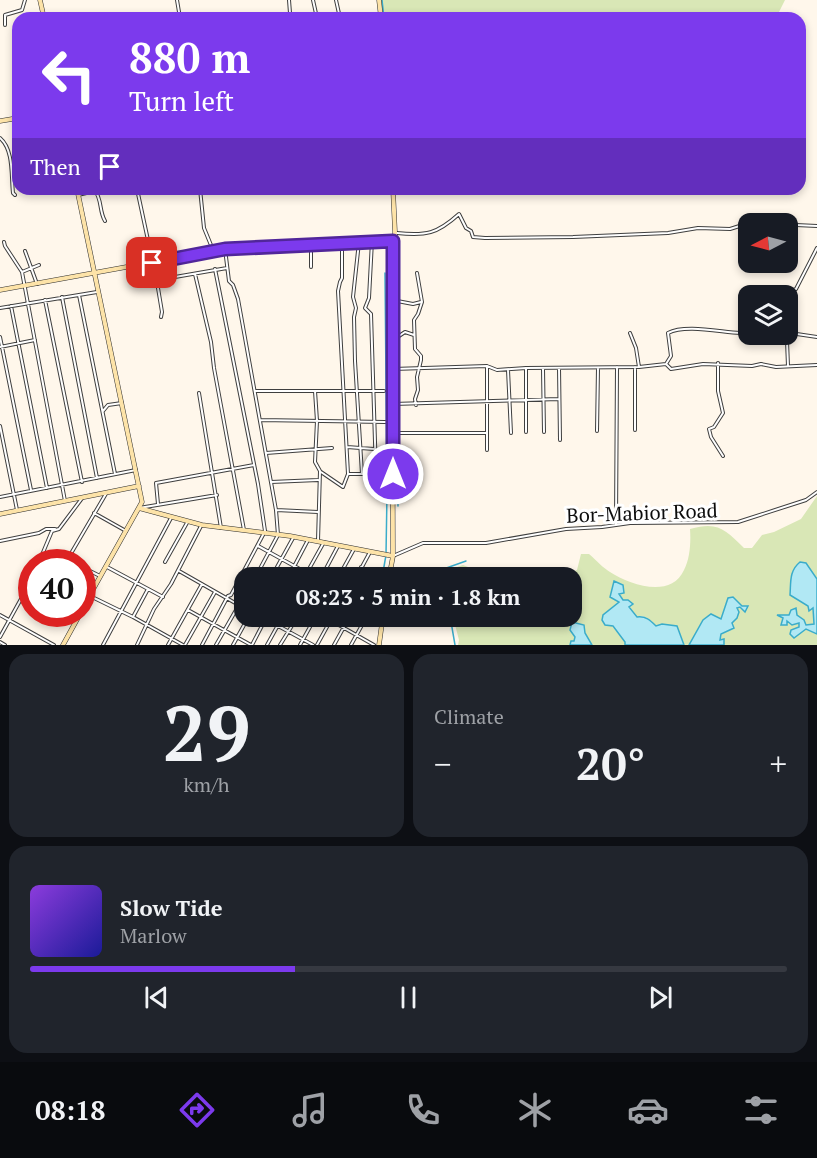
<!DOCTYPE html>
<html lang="en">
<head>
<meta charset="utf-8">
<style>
	body { margin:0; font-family:"PT Serif",serif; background:#20242c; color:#f1f3f6; height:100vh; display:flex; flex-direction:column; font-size:22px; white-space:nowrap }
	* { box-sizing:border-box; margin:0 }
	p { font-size:20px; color:#9ea1a6 }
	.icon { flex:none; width:33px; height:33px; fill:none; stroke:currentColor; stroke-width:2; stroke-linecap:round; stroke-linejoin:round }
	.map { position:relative; height:645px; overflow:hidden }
	.drawer { display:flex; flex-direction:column; gap:9px; padding:9px; background:#0d0f14; flex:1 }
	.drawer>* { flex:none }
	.hud { position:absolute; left:12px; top:12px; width:794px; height:183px; border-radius:18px; box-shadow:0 3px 9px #0003; background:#7c3aed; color:#fff; overflow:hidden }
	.needle { width:39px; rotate:264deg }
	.buttons { position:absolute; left:738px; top:213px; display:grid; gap:12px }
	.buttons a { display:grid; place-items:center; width:60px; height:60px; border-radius:12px; background:#171b24; box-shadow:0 3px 9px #0003; font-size:30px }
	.speed { position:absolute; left:18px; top:549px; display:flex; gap:12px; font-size:30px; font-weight:700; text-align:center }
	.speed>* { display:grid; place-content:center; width:78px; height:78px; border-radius:50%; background:#171b24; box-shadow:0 3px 9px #0003; line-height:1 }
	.speed .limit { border:9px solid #d22; background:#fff; color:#111 }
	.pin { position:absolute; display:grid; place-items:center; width:51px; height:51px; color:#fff; margin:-26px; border-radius:12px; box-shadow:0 3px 9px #0006 }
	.me { position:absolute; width:66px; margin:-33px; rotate:0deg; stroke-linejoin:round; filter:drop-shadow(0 0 4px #0008) }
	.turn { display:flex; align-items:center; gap:21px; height:126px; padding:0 18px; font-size:27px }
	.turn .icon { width:78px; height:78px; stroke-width:2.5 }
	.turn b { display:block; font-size:42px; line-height:51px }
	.then { display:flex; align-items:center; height:57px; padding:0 18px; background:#0003; gap:12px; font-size:22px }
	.big { font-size:45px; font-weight:700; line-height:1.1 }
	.drawer .widget { flex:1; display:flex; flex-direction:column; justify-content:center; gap:9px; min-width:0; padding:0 21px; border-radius:18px; background:#20242c }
	.drawer .dial { align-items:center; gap:0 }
	.dial b { font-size:78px; line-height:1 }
	.song { display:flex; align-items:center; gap:18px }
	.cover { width:72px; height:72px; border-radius:9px; background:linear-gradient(135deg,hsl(270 70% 55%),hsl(240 70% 35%)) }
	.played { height:6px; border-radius:3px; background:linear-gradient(90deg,#7c3aed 35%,#363941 35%) }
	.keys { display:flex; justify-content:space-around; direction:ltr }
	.heat { display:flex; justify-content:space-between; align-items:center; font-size:33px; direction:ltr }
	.drawer .tiles { flex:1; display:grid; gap:9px; grid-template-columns:1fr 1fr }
	.widget:last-child { grid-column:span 2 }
	.trip { position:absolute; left:234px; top:567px; width:348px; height:60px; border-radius:18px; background:#171b24; box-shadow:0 3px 9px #0003; font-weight:700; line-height:60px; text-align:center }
	.menu { display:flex; height:96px; justify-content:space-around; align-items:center; background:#090b0e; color:#9ea1a6 }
	.menu .icon { width:42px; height:42px }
	.menu .on { color:#7c3aed }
	.menu b { font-size:27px; color:#f1f3f6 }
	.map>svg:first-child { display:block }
</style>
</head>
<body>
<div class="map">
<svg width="817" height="645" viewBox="0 0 817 645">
	<rect width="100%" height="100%" fill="#fff7eb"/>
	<path fill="#d9e7b6" d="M377,0h408l-9,18h-396z
		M817,496v83l-5,-6 -21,2 -1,20 23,13 1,17h-8c-5,-12 -16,-10 -27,-10l4,3 -1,6 5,-3 12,1v5l18,7v11h-93l-1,-5 -3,1 1,-7 11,-11 4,-15 11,-2h-5l-14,-7 -7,20 -18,1 -14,25h-5l-28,-19 -7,-7 -6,-3 -6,1 -9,-10 4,-2 -9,-5 -9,-19 -4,16 9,4 -16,14 22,27v3h-33l-7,-12 -15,-3 5,7 -1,4h-3l-1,4h-112l1,-5 -6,-23h29l2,2 12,-3h76v-38l-14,-1 19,-7 4,-16h8c7,6 14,14 21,18 20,13 61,27 74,-2 6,-11 7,-28 6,-41 29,-8 35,1 54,19h8l10,-13 12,-3 27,-13z
		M463,565l10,4 -3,8h-34v-3z"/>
	<path fill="#b1e8f4" stroke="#3aacca" stroke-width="1.5" d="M800,562l6,1 11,16v55l-11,-5 -12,9 -4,-4 1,-4 8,-3v-4l-7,2 -5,-4v4h-6l2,-7 -6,-3h12l2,-5 5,-2 1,7 7,5 2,5 8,-1 -1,-16 -4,3 -1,-5 -18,-11c1,-13 -1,-24 10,-33z
		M614,581l9,4 1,8 -5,1 4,6h5l5,4 -4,3 8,10c9,-1 13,3 19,9l6,-2 15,2 7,19h-59v-3l-12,-16 -8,-1 -3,-5 1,-5 16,-13 -9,-5z
		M733,597l9,9h6l-3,6 -5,-5 -3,1 2,4 -2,6 -5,5 2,5 -13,6 -1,6 4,-1v6h-35l14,-25 8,-6 10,5 7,-21z
		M572,622l12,3 1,8 7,12h-22l1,-4h3l1,-4 -5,-7z"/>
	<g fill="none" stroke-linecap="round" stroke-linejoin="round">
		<path stroke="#3aacca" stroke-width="1.5" d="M382,0l2,18
			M396,340v27
			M396,372l1,26
			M396,407l1,71
			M397,481l1,25
			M382,578l4,-23 1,-62 -2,-220
			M434,578l4,-7 28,-10
			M450,616l5,29"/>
		<g stroke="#3f3f3f" stroke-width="4">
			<path id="street" d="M177,0l3,18
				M289,0l1,13 3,5
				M313,0l4,18
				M336,0l4,18
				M5,25v-10l17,-5 3,-10
				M0,138c14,12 11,38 13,55l2,2
				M137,189l20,93 5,30 -1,5
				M200,189l4,39 9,22
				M78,195l17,-4c7,8 4,20 10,30
				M775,224l42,2
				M397,233c29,3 40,1 62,-19l7,14 5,3 2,6 12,1 88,-1 95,-4 30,-5 32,1 19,-6 18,1
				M372,241l-3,57 -4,10 6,6 5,160
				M4,242l1,4 17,26 17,-7
				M359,242l-6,55 3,11 -2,9 1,44 7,113
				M342,245v33l-2,4 -2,9 10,183
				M225,249l4,32 4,4 5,14 38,211 2,25 -23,43
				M25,251l12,33
				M311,267v-21
				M215,269l43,215 7,47
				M22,272l43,229
				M195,274l16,68 3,26 30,162
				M157,282l18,-5 52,-9
				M79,295l36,179
				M777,296l19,-7 21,-41
				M62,297l35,181
				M45,300l37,182
				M392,300l21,4 8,-2
				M11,306l36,182
				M0,308l97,-16
				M630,333l6,15 3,19
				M0,337l31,153
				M393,340l12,-8 9,3
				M0,347l35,-7
				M718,363v28l5,22 -9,14 -5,2 2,8 12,19
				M666,364l5,-8 -3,-23c17,-9 52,-1 72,0l8,-24
				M788,366l-1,-25 3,-8 27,4
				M559,368l1,72
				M393,369l94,-3 10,4 29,-2 113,-1 27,-3 5,5 32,-5 49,2 9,-2 15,3 41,-2
				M543,369l1,63
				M508,370l3,63
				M255,391h129
				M315,391l2,30 -2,41 5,9 -2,70
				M199,393l22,135
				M393,404l166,-5
				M416,405l-1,-6 3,-9 -1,-13 4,-17v-4l-6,-7 -1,-29 4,-6 4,-12 -5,-29
				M103,411l5,-6 14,-2
				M260,420l125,2
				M0,426l17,84
				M635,430v-63
				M597,431l1,-63
				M526,432v-63
				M393,433h94
				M347,447l27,2
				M487,450v-84
				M266,453l66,-5
				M321,472l22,15 5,-13h34
				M271,482l47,-2
				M0,497l136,-27
				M158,504l-2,-21 98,-18
				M139,508l78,-13
				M276,510l42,2
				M94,513l32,18
				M616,524l1,-157
				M0,541l39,-8 7,-4h9
				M258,546l58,32
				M393,556l30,-13h63l80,-14 36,-2 28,-4 108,-1 68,-22 11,-8
				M67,559l7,3
				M39,562l13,-31 7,-2 24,-32
				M66,562l41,-70
				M165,562l23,-41
				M82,567l18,9
				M107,567l56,30
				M361,567l13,8 -1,3
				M179,571l65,37
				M271,578l22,-40
				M288,578l20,-38
				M304,578l20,-36
				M321,578l17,-32
				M338,578l16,-29
				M356,578l14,-26
				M90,596l43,21 50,28
				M188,610l63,35
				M0,615l54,30
				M260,616l53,29
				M323,616l51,29
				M133,617l15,-28
				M0,637l32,-58
				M0,642l5,3
				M103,645l68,-127
				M137,645l17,-36 17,-25 30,-58
				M168,645l34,-61
				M185,645l30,-53
				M202,645l26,-49 3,-1 33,-62
				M216,645l28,-49
				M233,645l16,-29
				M252,645l15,-29
				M267,645l16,-29
				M280,645l18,-29
				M300,645l16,-29
				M317,645l16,-29
				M334,645l16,-29
				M351,645l16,-29"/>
		</g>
		<g stroke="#2e2e2e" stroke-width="5">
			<path id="secondary" d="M40,0l4,18
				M379,0l2,18
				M0,121l18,-3
				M77,189l65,313 -60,107
				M0,290l225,-41 168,-8
				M139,508l63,17 88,11 103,20
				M0,514l139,-28
				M389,578l4,-22 -1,-256 3,-68 -2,-43
				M63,645l17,-31
				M379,645l4,-29"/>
		</g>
		<use href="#street" stroke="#fff" stroke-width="2"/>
		<use href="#secondary" stroke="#fde3a8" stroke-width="4"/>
	</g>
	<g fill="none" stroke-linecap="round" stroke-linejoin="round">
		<g stroke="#51269a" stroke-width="15">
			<path id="route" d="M152,263l73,-14 168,-8v233"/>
		</g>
		<use href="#route" stroke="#7c3aed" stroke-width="10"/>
	</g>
	<g text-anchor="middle" stroke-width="6" stroke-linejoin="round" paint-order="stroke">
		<g font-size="20" fill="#0c0c0c" stroke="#fff">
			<text transform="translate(642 513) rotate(-2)" y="7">Bor-Mabior Road</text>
		</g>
	</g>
</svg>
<div class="buttons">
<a><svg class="needle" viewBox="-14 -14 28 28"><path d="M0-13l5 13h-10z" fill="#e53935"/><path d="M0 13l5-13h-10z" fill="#9ea1a6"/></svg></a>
<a><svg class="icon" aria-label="layers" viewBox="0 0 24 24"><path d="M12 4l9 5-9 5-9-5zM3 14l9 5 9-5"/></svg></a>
</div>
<div class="speed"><div class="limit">40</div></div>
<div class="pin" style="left:152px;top:263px;background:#d93025"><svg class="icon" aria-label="arrive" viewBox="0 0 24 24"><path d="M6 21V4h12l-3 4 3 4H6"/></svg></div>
<svg class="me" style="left:393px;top:474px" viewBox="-20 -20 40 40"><circle r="17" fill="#7c3aed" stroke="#fff" stroke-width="3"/><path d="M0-11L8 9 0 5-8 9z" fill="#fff"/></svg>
<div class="trip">08:23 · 5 min · 1.8 km</div>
<div class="hud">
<div class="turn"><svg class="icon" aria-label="left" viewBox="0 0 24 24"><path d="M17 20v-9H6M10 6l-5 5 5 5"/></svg><div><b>880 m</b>Turn left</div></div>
<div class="then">Then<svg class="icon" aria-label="arrive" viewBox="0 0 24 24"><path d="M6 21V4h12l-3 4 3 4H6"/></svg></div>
</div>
</div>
<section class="drawer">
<div class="tiles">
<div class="widget dial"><b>29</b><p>km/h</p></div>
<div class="widget"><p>Climate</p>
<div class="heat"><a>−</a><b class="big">20°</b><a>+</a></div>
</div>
<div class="widget">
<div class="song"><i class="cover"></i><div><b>Slow Tide</b><p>Marlow</p></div></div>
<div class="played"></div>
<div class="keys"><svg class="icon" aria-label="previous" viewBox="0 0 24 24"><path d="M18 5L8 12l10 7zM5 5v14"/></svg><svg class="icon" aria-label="pause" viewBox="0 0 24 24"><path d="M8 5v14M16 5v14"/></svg><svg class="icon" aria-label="next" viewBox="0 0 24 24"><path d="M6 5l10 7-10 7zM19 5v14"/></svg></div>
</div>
</div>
</section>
<nav class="menu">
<b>08:18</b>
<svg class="icon on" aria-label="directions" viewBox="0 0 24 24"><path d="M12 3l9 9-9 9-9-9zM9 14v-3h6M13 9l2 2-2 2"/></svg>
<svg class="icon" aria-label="music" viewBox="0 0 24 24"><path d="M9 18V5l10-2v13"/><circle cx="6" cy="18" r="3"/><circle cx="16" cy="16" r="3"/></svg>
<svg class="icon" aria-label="phone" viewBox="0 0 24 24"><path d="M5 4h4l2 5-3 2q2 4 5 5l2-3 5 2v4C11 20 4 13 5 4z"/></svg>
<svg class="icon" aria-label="climate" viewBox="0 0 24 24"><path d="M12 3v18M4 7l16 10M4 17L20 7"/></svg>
<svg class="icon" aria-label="car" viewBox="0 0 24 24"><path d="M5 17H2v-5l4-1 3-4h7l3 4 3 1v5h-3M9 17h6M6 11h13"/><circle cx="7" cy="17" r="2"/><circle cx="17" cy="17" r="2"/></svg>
<svg class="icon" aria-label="filters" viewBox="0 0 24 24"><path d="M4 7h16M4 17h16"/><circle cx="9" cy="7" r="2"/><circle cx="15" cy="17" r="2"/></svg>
</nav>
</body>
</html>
